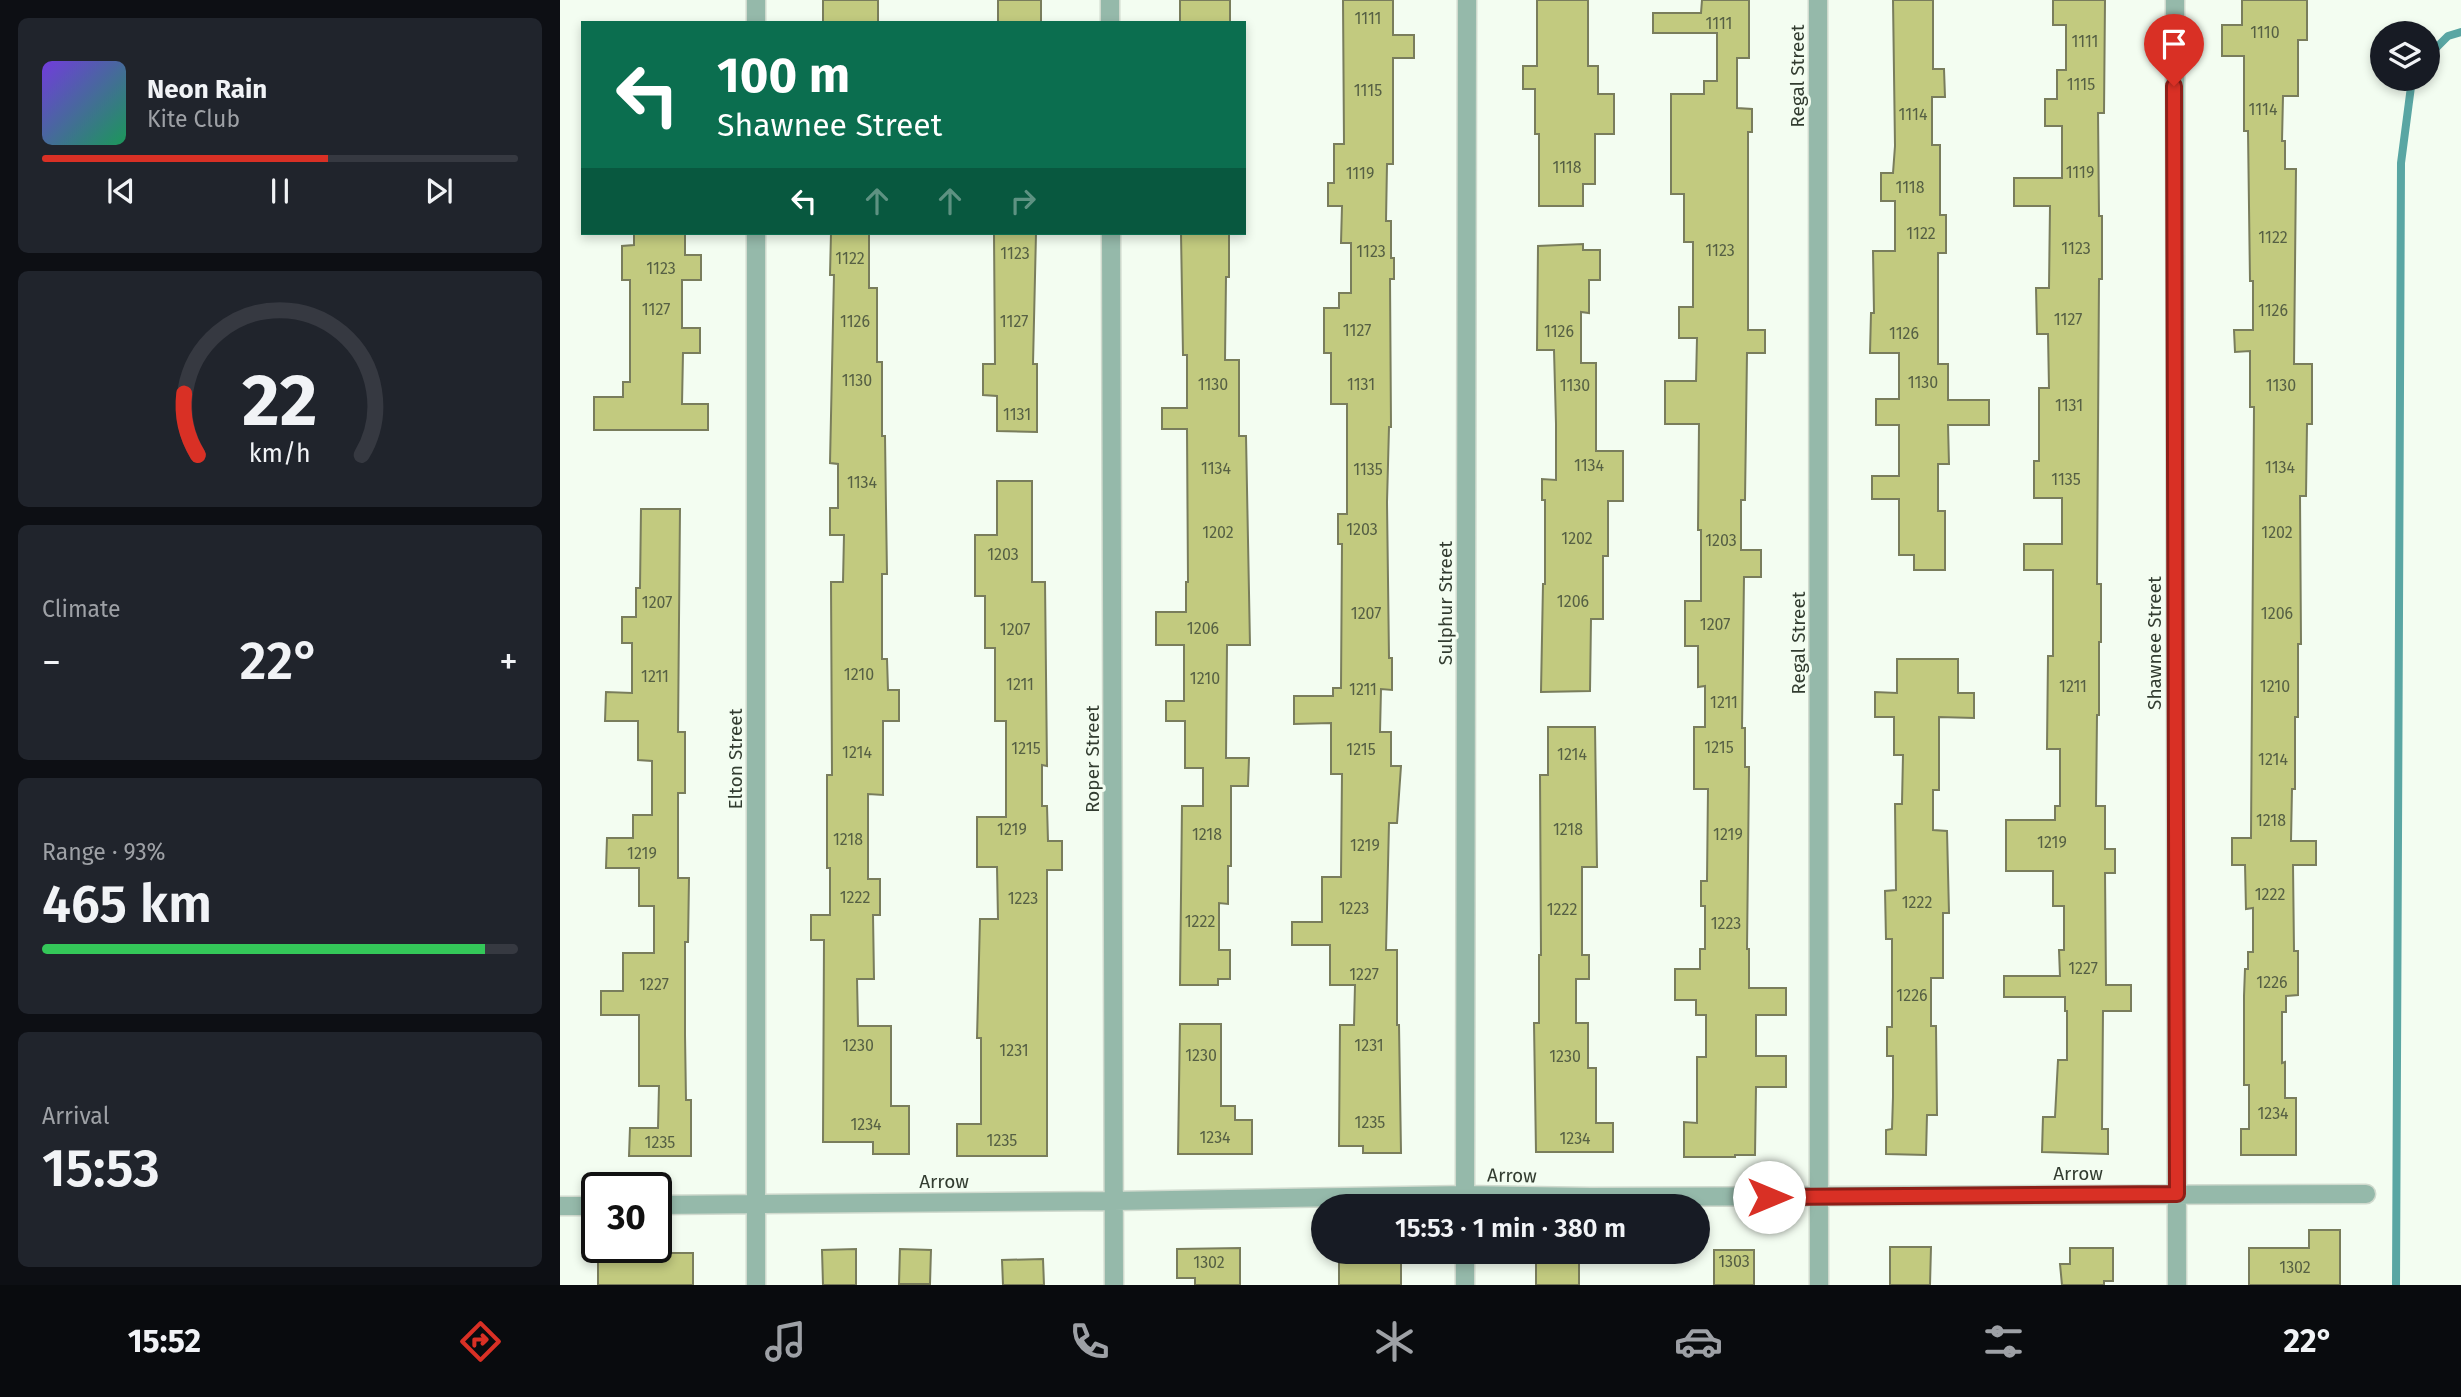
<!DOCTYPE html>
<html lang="en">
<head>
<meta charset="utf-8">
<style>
	body { margin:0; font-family:"Fira Sans",sans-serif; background:#20242c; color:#f1f3f6; height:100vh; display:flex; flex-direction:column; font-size:26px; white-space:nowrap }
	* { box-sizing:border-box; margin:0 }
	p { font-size:23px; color:#9ea1a6 }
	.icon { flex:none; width:38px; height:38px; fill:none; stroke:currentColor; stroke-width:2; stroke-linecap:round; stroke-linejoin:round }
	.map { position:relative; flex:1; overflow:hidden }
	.sheet { display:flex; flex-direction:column; gap:18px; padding:18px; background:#0d0f14; width:560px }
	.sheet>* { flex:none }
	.hud { position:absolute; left:21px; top:21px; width:665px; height:214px; border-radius:0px; box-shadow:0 4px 10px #0003; background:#0b6e4f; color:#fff; overflow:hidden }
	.buttons { position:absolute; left:1810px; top:21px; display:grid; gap:14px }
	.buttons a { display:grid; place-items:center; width:70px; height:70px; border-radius:50%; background:#171b24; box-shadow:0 4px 10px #0003; font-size:35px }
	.speed { position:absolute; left:21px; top:1172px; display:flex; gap:14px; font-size:35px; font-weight:700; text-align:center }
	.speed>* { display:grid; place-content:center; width:91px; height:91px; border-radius:50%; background:#171b24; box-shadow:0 4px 10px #0003; line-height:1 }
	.speed .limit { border:4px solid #111; border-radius:10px; background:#fff; color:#111 }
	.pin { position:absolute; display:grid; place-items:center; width:60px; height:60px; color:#fff; margin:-72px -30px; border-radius:50% 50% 50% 0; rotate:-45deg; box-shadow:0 0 7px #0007 }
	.pin .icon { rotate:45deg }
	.me { position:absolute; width:77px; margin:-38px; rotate:90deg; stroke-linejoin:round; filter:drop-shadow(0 0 5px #0008) }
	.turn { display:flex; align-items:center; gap:24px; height:147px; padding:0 21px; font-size:32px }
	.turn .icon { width:91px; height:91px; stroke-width:2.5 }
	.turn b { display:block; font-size:49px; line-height:60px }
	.lanes { display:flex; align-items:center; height:66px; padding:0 21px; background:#0003; justify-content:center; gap:35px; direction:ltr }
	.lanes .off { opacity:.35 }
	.big { font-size:52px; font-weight:600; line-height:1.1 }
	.sheet .widget { flex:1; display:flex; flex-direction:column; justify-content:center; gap:10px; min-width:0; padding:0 24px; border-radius:10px; background:#20242c }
	.sheet .dial { align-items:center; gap:0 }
	.dial svg { height:182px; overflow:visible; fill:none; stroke:#363941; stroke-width:7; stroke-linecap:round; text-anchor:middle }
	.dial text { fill:#f1f3f6; stroke:none }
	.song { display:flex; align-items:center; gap:21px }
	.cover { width:84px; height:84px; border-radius:10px; background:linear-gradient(135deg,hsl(260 70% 55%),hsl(150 70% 35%)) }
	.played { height:7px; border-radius:4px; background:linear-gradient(90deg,#d93025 60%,#363941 60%) }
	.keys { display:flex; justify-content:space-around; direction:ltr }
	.heat { display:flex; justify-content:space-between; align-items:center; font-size:38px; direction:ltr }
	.charge { height:10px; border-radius:5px; background:linear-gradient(90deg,#34c759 93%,#363941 0) }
	.trip { position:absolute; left:751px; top:1194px; width:399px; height:70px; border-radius:35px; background:#171b24; box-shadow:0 4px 10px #0003; font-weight:600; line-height:70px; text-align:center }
	.dock { display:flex; height:112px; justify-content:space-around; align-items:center; background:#090b0e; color:#9ea1a6 }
	.dock .icon { width:49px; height:49px }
	.dock .on { color:#d93025 }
	.dock b { font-size:32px; color:#f1f3f6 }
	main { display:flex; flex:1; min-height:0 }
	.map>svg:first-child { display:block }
</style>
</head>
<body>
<main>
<section class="sheet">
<div class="widget">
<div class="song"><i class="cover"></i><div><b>Neon Rain</b><p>Kite Club</p></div></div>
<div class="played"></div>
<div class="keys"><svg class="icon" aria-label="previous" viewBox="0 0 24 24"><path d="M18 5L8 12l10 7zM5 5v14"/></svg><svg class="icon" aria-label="pause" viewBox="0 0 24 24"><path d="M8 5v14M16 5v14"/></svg><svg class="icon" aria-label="next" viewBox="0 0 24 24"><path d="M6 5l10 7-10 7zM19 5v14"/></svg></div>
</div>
<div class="widget dial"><svg viewBox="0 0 100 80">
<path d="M14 69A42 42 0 1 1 86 69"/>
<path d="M14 69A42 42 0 0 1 8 42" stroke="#d93025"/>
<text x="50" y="56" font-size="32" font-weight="700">22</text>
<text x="50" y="72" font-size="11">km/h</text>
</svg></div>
<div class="widget"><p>Climate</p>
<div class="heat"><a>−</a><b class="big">22°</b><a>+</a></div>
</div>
<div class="widget"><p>Range · 93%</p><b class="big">465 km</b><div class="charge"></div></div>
<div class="widget"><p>Arrival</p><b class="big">15:53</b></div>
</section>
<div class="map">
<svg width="1901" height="1285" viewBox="0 0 1901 1285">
	<rect width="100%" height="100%" fill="#f3fdf1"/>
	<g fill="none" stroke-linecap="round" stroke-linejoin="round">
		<path stroke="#59a6a3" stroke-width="8" d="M1867,57l21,-21 13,-4
			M1836,1285l5,-1122 11,-84"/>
	</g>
	<path fill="#c2ca7f" stroke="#797d5c" stroke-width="2" d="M263,0h55v23h-55z
		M438,0h43v23h-43z
		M620,0h50v23h-50z
		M783,0h50v35h21v23h-21v106h-6l-1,57h5v37h3v21h-4l1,148h-2l-2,75 2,156h3v32l-11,-1 -1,43h11v34h10l-4,57h-8l-3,127h11v75h2l2,128h-38v-7h-24l1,-121h14l1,-40h-25v-40h-38v-23h30v-45h19l1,-103h-11v-51l-37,1v-28h39v-8h8l1,-144h-4v-30h9v-110h-16v-51h-7v-45h15v-15h12v-50h-10l1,-37h-14v-23h6v-39h10z
		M977,0h51v66h10v28h16v40h-19v50h-12v22h-44v-72h-4v-45h-12v-23h14z
		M1142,0h47v58h-12v50l15,1v23h-4v198h17v23h-18l-2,147h-4v50h20v27h-17l-2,151h3v39h4l-2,182h2v39h37v27h-30v41h30v31h-30l-1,68h-20v2h-51v-35l13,1v-66h9v-42h-10v-15h-21v-31h25v-20h5v-43h-4v-25h6l1,-92h-14v-62h11v-41l-7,1v-41h-13v-45h16v-71h-3l1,-106h-34v-43h31l1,-43h-18v-31h14v-65h-9v-48h-13v-100h33v-13h13v-48h-64v-20h48z
		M1333,0h40v69h11l1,28h-13v48h8v70h6v38h-8v111h10v36h41v25h-41l1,39h-11v47h7v59h-31v-15h-15v-56h-27v-23h27v-51h-23v-26h23v-46h-29l1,-40h3l-1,-62h22v-50h-14v-28h12l2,-27z
		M1493,0h52l-1,113h-6l1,103h3v63h-3l-2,305h4v58h-2v73h-2l-1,91h9v43h10v24h-10l1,112h25v26h-28l-1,118h6v25l-66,-2 1,-35h12l3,-57h9v-49h-2v-14h-61v-21h56l-1,-26h5v-44h-11v-35h-47v-51h49v-14h5v-57h-13l1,-93h5v-86h-29v-26h38v-46h-28v-37h5v-73h10l-1,-54h-11l-1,-46h13l1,-82h-36v-28h48v-52h-17v-27h12v-29h9v-45h-13z
		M1682,0h65v40h-9v56h-15l-1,45h3v28h11l-2,195h18v60h-5l-1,72h-6l1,148h-3v73h-3v72h-3l-1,52h25v24h-23l1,86h4v44l-12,1v16h-4v51l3,-1v36h11v57h-55v-26h8v-44h-5v-89l1,-27h3v-17h5v-44l-7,1 -1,-44h-13v-27h19l3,-431h-4v-56l-15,1 -1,-22h19v-49h-3l-2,-150h-4v-75h-22v-31h20z
		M74,233h51v22h16v25h-19v48h18v25h-17l-1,51h26v26h-114v-33h29v-15h7v-102h-8v-34l12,-1z
		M271,233h38v55h8v74h5v74h3l1,72 1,66h-5v85h5l1,31h11v31h-16v74l-15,-1v85h12v36h-7l1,64h-17l1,47h33v80h18v48h-36v-12h-50l1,-202h-13v-25h19v-47h-3v-93h5l-1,-193h12l1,-47h-14v-27h8v-44l-8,-1 4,-188h-4z
		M434,233h42l-3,131h4v68l-40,-1v-35l-14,-1v-31h12z
		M621,233h48v44h-3l-1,83h14v76h7l4,209h-23l-1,113h23l-1,28h-17v80h-3v38l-9,-1v47h11v29h-12v6h-38l2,-179h21v-38h-18v-47h-19v-20h18v-56h-28v-33h30v-30h2l-1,-153h-25v-21h25v-53h-4z
		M1023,244v6h17v30h-11v33l-8,-1v51h15v88h27v50h-15v55h-5v63h-12l-1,72 -49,1 2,-108h2v-84h-3v-21l14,1v-56l-2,-74h-17l1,-104z
		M437,481h35v101h13l2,184 -5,-1v41h5l1,35h14v29h-15v286h-90v-32h24v-86h-4l3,-119h18l-1,-52h-20v-50h29v-96h-11v-73h-10v-52h-10v-61h22z
		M81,509h39l-2,223h7v61h-7v85h11l-1,64h-3v93l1,65h5v56h-62l1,-28h28l1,-42h-20v-71h-38v-24h22v-38h31v-47h-15v-38h-33l1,-30h26v-23h19v-54l-14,-1v-39h-33l1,-29 26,1v-50h-10v-26h14v-29h4z
		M1337,659h61v34h16v25l-35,-1v73h-6v40l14,1 2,82h-6v65h-12v48h5l1,89h-10l-1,40 -40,-1v-24l6,-1 1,-32v-41h-6v-29h5v-88h-6l-1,-48 11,-1 -1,-86h7l1,-49h-9v-38h-19v-25l22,1z
		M988,727h47l2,140h-15v88h7v24h-13v44h12v45h8v55h17v29h-77l-2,-129h5v-68h2l-1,-180h8z
		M620,1024h41v82h14v14h17v34h-74z
		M1749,1230h31v55h-91v-37h60z
		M1330,1247h41l-1,38h-40z
		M680,1248v37h-45v-7h-18v-29z
		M1510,1248h43v33h-9v4h-42l-2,-21h10z
		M296,1249v36h-33l-1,-35z
		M340,1249l31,1 -1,34h-31z
		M1154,1250h40v35h-40z
		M976,1251h43v34h-43z
		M779,1252h62v33h-62z
		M38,1253h95v32h-95z
		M483,1259l1,26h-41l-1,-25z"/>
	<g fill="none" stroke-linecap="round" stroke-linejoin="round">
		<g stroke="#d0dace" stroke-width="21">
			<path id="minor" d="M550,0v23
				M1258,0l1,1285
				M1615,0l2,1285
				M196,23v-23
				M196,233v1052
				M551,233l3,1052
				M905,1204l2,-1204
				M96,1205l458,-4 351,-6 126,2 775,-3
				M0,1206h37
				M905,1251v34"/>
		</g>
		<use href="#minor" stroke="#95b9aa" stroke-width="18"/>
	</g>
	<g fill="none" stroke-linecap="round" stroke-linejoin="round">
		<g stroke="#8d1f18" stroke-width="18">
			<path id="route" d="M1209,1197l408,-3 -3,-1108"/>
		</g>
		<use href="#route" stroke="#d93025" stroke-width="12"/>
	</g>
	<g text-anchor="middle" stroke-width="6" stroke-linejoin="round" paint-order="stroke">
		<g font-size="16" fill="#566044">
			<text x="808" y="24">1111</text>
			<text x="1159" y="29">1111</text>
			<text x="1705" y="38">1110</text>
			<text x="1525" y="47">1111</text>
			<text x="1521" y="90">1115</text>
			<text x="808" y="96">1115</text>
			<text x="1703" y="115">1114</text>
			<text x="1353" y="120">1114</text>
			<text x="1007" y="173">1118</text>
			<text x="1520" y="178">1119</text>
			<text x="800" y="179">1119</text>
			<text x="1350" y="193">1118</text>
			<text x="1361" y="239">1122</text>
			<text x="1713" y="243">1122</text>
			<text x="1516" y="254">1123</text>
			<text x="1160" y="256">1123</text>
			<text x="811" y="257">1123</text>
			<text x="455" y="259">1123</text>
			<text x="290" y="264">1122</text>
			<text x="101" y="274">1123</text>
			<text x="96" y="315">1127</text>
			<text x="1713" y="316">1126</text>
			<text x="1508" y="325">1127</text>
			<text x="295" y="327">1126</text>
			<text x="454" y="327">1127</text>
			<text x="797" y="336">1127</text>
			<text x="999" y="337">1126</text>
			<text x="1344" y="339">1126</text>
			<text x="297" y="386">1130</text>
			<text x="1363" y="388">1130</text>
			<text x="653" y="390">1130</text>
			<text x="801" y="390">1131</text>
			<text x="1015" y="391">1130</text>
			<text x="1721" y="391">1130</text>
			<text x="1509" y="411">1131</text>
			<text x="457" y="420">1131</text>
			<text x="1029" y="471">1134</text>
			<text x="1720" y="473">1134</text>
			<text x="656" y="474">1134</text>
			<text x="808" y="475">1135</text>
			<text x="1506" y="485">1135</text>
			<text x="302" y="488">1134</text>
			<text x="802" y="535">1203</text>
			<text x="658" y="538">1202</text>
			<text x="1717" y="538">1202</text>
			<text x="1017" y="544">1202</text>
			<text x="1161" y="546">1203</text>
			<text x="443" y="560">1203</text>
			<text x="1013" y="607">1206</text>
			<text x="97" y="608">1207</text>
			<text x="806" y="619">1207</text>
			<text x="1717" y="619">1206</text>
			<text x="1155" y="630">1207</text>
			<text x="643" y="634">1206</text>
			<text x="455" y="635">1207</text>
			<text x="299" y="680">1210</text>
			<text x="95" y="682">1211</text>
			<text x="645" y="684">1210</text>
			<text x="460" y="690">1211</text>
			<text x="1513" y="692">1211</text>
			<text x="1715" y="692">1210</text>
			<text x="803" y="695">1211</text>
			<text x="1164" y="708">1211</text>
			<text x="1159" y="753">1215</text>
			<text x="466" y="754">1215</text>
			<text x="801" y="755">1215</text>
			<text x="297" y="758">1214</text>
			<text x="1012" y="760">1214</text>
			<text x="1713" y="765">1214</text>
			<text x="1711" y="826">1218</text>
			<text x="452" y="835">1219</text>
			<text x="1008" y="835">1218</text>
			<text x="647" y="840">1218</text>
			<text x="1168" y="840">1219</text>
			<text x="288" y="845">1218</text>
			<text x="1492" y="848">1219</text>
			<text x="805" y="851">1219</text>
			<text x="82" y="859">1219</text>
			<text x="1710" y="900">1222</text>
			<text x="295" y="903">1222</text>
			<text x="463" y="904">1223</text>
			<text x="1357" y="908">1222</text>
			<text x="794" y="914">1223</text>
			<text x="1002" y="915">1222</text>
			<text x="640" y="927">1222</text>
			<text x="1166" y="929">1223</text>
			<text x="1523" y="974">1227</text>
			<text x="804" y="980">1227</text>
			<text x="1712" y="988">1226</text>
			<text x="94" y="990">1227</text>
			<text x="1352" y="1001">1226</text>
			<text x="298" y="1051">1230</text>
			<text x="809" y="1051">1231</text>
			<text x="454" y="1056">1231</text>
			<text x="641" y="1061">1230</text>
			<text x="1005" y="1062">1230</text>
			<text x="1713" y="1119">1234</text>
			<text x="810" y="1128">1235</text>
			<text x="306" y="1130">1234</text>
			<text x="655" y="1143">1234</text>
			<text x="1015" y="1144">1234</text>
			<text x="442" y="1146">1235</text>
			<text x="100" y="1148">1235</text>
			<text x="1174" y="1267">1303</text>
			<text x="649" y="1268">1302</text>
			<text x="1735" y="1273">1302</text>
		</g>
		<g font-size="19" fill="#323c30" stroke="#f3fdf1">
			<text transform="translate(1237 76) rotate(-90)" y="7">Regal Street</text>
			<text transform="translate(885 603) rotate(-90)" y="7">Sulphur Street</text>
			<text transform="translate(1238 643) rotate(-90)" y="7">Regal Street</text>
			<text transform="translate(1594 643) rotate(-90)" y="7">Shawnee Street</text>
			<text transform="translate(175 759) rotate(-90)" y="7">Elton Street</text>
			<text transform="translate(532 759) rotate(-90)" y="7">Roper Street</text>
			<text x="1518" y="1180">Arrow</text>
			<text transform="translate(952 1175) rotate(1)" y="7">Arrow</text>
			<text x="384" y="1188">Arrow</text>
		</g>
	</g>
</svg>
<div class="buttons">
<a><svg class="icon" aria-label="layers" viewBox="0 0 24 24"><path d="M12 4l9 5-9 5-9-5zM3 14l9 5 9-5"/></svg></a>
</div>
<div class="speed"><div class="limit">30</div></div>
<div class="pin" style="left:1614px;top:86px;background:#d93025"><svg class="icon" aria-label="arrive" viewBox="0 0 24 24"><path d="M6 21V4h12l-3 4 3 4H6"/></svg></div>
<svg class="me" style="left:1209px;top:1197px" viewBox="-20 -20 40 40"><circle r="19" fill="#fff"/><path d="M0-13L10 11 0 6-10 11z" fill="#d93025"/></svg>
<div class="trip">15:53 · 1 min · 380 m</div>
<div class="hud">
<div class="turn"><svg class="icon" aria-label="left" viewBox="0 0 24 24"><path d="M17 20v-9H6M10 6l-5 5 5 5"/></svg><div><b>100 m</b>Shawnee Street</div></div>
<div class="lanes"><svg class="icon" aria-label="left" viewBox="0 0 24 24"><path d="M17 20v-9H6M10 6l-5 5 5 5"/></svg><svg class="icon off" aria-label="ahead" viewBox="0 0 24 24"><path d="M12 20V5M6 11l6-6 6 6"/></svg><svg class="icon off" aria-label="ahead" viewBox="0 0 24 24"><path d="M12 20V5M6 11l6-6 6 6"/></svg><svg class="icon off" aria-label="right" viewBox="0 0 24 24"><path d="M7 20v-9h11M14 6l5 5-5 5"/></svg></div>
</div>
</div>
</main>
<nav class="dock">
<b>15:52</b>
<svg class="icon on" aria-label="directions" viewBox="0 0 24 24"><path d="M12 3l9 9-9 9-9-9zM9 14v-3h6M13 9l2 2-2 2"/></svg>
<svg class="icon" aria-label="music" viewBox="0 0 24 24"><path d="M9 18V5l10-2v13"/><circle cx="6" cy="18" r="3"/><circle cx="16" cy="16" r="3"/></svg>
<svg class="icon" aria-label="phone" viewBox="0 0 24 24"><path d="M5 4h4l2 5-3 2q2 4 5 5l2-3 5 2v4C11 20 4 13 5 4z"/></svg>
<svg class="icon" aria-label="climate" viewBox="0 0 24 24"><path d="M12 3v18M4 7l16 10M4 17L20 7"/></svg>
<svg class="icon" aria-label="car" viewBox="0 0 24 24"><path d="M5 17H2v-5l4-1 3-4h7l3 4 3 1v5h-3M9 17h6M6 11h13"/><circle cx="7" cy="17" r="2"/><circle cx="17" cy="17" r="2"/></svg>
<svg class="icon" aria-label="filters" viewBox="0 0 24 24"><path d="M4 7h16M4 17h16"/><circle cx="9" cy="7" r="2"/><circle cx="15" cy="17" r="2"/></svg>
<b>22°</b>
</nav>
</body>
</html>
